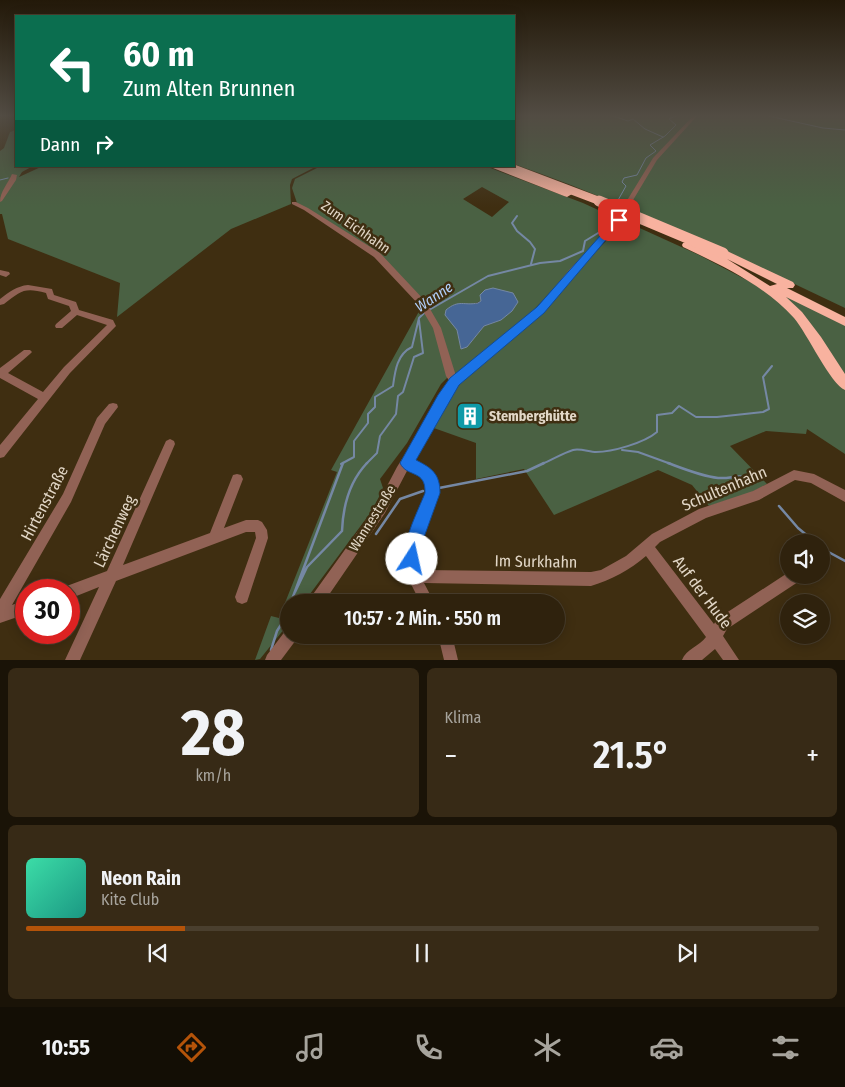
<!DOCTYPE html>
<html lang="de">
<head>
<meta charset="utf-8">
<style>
	body { margin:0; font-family:"Fira Sans Condensed",sans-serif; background:#372a16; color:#f1f3f6; height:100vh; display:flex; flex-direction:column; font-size:19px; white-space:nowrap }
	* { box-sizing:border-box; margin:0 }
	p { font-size:16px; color:#a7a49d }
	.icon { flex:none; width:28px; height:28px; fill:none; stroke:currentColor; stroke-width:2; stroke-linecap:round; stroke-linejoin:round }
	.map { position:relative; height:660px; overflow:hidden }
	.panel { display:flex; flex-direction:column; gap:8px; padding:8px; background:#1a1307; flex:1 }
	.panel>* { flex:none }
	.hud { position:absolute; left:15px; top:15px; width:500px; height:152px; border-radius:0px; box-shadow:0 2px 12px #0003,0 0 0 1px #4a3f2e; background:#0b6e4f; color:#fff; overflow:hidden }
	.tools { position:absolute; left:780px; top:534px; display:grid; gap:10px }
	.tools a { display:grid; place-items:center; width:50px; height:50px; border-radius:50%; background:#2f220d; box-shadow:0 2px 12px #0003,0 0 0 1px #4a3f2e; font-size:25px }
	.speed { position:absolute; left:15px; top:579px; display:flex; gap:10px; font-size:25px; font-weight:700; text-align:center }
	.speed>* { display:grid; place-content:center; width:65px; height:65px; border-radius:50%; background:#2f220d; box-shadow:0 2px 12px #0003,0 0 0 1px #4a3f2e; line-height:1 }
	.speed .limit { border:8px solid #d22; background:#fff; color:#111 }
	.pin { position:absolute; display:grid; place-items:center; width:42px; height:42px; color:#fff; margin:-21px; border-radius:10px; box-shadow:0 2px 8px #0006 }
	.me { position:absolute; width:55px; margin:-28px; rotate:10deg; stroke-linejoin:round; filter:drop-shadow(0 0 4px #0008) }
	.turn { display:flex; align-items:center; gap:18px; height:105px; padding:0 25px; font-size:22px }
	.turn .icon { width:65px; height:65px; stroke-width:2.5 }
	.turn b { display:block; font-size:35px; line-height:42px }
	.then { display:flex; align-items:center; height:48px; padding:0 25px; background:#0003; gap:10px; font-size:19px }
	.big { font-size:38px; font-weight:600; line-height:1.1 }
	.panel .widget { flex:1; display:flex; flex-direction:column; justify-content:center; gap:8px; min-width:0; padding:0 18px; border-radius:8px; background:#372a16 }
	.panel .dial { align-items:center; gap:0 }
	.dial b { font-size:65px; line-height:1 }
	.song { display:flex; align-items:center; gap:15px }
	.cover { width:60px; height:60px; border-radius:8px; background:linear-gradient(135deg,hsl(160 70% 55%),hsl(170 70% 35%)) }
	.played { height:5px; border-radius:2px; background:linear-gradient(90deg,#b45309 20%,#4a3f2e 20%) }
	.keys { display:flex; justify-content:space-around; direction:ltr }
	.heat { display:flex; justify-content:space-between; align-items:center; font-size:28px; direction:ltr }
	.panel .tiles { flex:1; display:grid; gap:8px; grid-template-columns:1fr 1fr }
	.widget:last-child { grid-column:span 2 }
	.trip { position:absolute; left:280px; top:594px; width:285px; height:50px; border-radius:25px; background:#2f220d; box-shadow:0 2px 12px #0003,0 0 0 1px #4a3f2e; font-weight:600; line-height:50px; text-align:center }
	.menu { display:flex; height:80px; justify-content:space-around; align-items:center; background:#130e05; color:#a7a49d }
	.menu .icon { width:35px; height:35px }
	.menu .on { color:#b45309 }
	.menu b { font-size:22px; color:#f1f3f6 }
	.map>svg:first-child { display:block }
</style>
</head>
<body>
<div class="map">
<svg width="845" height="660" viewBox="0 0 845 660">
	<rect width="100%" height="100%" fill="#3f2e11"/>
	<path fill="#4a6143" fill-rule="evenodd" d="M514,115h331v193c-109,-52 -217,-104 -331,-144z
		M16,130v28l-2,5h2v3h17l-11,6 -3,5 24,-11h274l-25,13 -2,6 1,19 -60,25 -114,88 3,-34 -112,-44 -6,-25h-2v-63l4,-3 6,-16z
		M321,166h164l98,37 35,16 -99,107 -65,53 -16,-53 -60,-71 -81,-52 -5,-15 3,-9zM482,187l27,15 -17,15 -29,-18zM481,301l20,19 -17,6 -17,21 -6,2 -4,-19 16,-26z
		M622,220l77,35 59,31 19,14 20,19 48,67v68l-38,-25 -1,5 -40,-3 -36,15 37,38 -17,9 -41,13 -17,-21 -34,-15 -104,45 -30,-46 -48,10v-36l-45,-16 26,-44 76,-63 72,-78z
		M762,283l83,42v55l-25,-39z
		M422,306l14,23 13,47 -8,8 -34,59 -27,36 3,9 -9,20 -70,94h-15v21l-29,36 -5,1 16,-44 8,2 58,-146 -6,-2z"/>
	<path fill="#466695" stroke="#7588a4" d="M493,288l20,5 5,9 -6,9 -11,9 -17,6 -17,21 -6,2 -4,-19 -12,-15 1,-5c13,-11 18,-4 32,-7l3,-2 -1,-6 5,-5z"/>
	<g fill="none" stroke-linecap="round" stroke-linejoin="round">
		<path stroke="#7588a4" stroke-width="1" d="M610,115l18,6 5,-2 12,10 18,8
			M764,115l59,13 22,2
			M0,180l8,-2
			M617,202l9,-16 -4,-4 2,-4 13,-3 9,-17 10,-7 -6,-6 15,-9 11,-11 -7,-6 9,-4"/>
		<path stroke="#7588a4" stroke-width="2" d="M616,204l2,-3
			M517,216l-5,7 5,8 13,11 5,7 -4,15
			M429,310l59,-34 52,-13 20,-2 23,-10 2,-10 18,-11 3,-4 -1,-5 7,-11
			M622,450l16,2 33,12
			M341,464l13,-7v-16l14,-18v-9l7,-7v-10l18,-11c2,-15 4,-32 19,-39l7,-29 6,-6
			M366,464l11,-11 3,-17 16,-22 2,-18 5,-4 11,-35 9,-4 -4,-33
			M542,464c10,-4 21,-11 31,-14 7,-2 16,2 23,2 16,0 48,-9 61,-20v-17l15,-2 7,-7 17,11h21l46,-5 6,-3 -6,-32 9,-11"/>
		<path stroke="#7588a4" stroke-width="2.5" d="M668,463c16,6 33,13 50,15 16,1 19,-5 36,2
			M439,488l88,-17 17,-8
			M779,506l19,22 17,14
			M376,534l24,-35 23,-8
			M821,548l24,13
			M295,592l12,-25 35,-36c1,-26 7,-49 25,-68
			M291,602l52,-139
			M271,650l6,-19 12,-19"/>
		<path fill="#916255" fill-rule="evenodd" d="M694,115h4l-41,45 -40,67 -42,47 -31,38 -86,73 -45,75c16,8 25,15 26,33 -9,25 -21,50 -18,77l170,2 10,-2 25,-14 26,-22 47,-25 54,-18 41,-21 20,4 31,16v12l-34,-19 -16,-3 -36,20 -53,18 -46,24 -5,5 59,77 3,-5 72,-47v3h14l-2,5 -74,49 -4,7 16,24h-16l-8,-11 -13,11h-20c4,-11 18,-14 24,-23l-60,-81c-16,14 -35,24 -55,30l-167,-3 10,19h-14l-13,-26v-16l4,-25 16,-42c0,-14 -7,-18 -19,-24l-23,44 -61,89h-15l2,-5 66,-92 20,-38 53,-85 -4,-6 -13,-48 -13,-22 -46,-49 -70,-47 -12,-6v-2h4l12,6 72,45 46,49 15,26 15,48 82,-68 31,-38 43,-45 41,-67z
			M12,174l5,1 -1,5 -14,21 -2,1c0,-11 8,-18 12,-28z
			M0,270l9,2 1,2 -4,3 -6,-2z
			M28,285l24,4 2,6 22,7 3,8 34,10 3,6 -46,47 -66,84 -4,1v-13l38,-46 -38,-21v-10l24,-18h6l2,2 -2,2 -22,19 35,19 21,-25 43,-42 -30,-10 -15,13h-6l-1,-2 1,-2 15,-13 -2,-5 -21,-7 -2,-6c-22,-6 -25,-2 -42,11l-4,1v-6c9,-7 17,-13 28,-14z
			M113,403l4,1 1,3 -13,17 -34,78 -59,103 14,-5v14l-26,9v-24l63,-105 34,-76 12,-14z
			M170,439l4,2 1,3 -52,121 87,-32 23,-58 4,-1 4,1 2,4 -19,49 22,-8h12l4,2 5,8 1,8 -21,64 -5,2 -5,-2 -2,-5 21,-59 -1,-6h-9l-130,49 -36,79h-15l34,-73 -30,12v-9h-6l1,-3 43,-16 59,-130z
			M289,629v6h9l-2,5 -15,20h-16l2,-5 19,-25z
			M438,635h14l6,25h-14z"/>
		<path fill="#f8b29f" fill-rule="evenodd" d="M488,166h12l72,28 -5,3 -3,-1z
			M687,242l32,14h2l-3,-3 1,-2h8l66,31 2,3 -2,3h-6l58,29v9l-59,-29 16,15 19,25 24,37v16c-14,-5 -38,-57 -51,-72 -30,-33 -71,-52 -111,-71l-1,-2 1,-2zM727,259l50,25 -7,2z"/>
		<path stroke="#f8b29f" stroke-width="8" d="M507,166l95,36"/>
		<path stroke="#f8b29f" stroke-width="11" d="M599,201l124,52"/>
	</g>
	<path fill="#c8a59a" d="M475,409l-4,11 -5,-2 1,-2z"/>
	<path fill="#e8c0b3" stroke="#a2867d" d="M475,409l-4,9 -4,-2 1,-4z"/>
	<linearGradient id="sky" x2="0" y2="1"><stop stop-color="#231909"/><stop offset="0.56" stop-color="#524c43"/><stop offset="1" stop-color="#524c43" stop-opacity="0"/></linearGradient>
	<rect width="845" height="207" fill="url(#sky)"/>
	<path fill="#1a73e8" stroke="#114b97" d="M619,217l5,3 -2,1 -78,92 -85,72 -43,75c16,8 24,14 24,33l-17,47 -5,25 -6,2 -6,-2c-7,-18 12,-54 19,-72 1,-24 -18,-15 -25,-30l38,-68 12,-17 87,-71 79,-89z"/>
	<defs>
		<g id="building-square" transform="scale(1.4375)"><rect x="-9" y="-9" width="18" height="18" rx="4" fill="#0f9aa8" stroke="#3f2e11"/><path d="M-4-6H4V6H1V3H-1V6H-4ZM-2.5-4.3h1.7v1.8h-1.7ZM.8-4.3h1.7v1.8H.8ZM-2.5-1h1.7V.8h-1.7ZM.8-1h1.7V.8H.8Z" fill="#fff"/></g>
	</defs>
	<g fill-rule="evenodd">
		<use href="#building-square" x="470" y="416"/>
	</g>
	<g text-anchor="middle" stroke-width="5" stroke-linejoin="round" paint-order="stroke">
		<g font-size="14" fill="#e2d7c7" stroke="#3f2e11">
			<text transform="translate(356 227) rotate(35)" y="5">Zum Eichhahn</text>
			<text transform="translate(372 518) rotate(-58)" y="5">Wannestraße</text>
		</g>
		<g font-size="14" font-weight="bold" fill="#e2d7c7" stroke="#3f2e11" text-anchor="start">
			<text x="489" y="421">Stemberghütte</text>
		</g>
		<g font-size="15" font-style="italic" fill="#b0cef9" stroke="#3f2e11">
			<text transform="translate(434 297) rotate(-34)" y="5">Wanne</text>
		</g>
		<g font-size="16" fill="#e2d7c7" stroke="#3f2e11">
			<text transform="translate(724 488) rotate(-23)" y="6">Schultenhahn</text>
			<text transform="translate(44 503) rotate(-62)" y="6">Hirtenstraße</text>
			<text transform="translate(114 531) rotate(-65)" y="6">Lärchenweg</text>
			<text transform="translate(536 561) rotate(1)" y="6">Im Surkhahn</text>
			<text transform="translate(703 592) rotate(53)" y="6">Auf der Hude</text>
		</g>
	</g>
</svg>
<div class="tools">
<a><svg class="icon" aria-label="sound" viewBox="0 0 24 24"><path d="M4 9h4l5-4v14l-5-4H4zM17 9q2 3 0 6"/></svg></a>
<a><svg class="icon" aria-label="layers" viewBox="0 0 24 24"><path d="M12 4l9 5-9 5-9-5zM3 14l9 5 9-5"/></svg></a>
</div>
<div class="speed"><div class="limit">30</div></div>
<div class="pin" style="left:619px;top:220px;background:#d93025"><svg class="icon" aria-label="arrive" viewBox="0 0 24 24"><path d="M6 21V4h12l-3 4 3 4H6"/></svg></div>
<svg class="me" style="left:412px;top:559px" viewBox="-20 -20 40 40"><circle r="19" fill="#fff"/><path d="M0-13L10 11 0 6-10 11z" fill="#1a73e8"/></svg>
<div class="trip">10:57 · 2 Min. · 550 m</div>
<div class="hud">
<div class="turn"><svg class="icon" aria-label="left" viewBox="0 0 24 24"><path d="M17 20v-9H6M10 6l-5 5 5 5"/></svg><div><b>60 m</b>Zum Alten Brunnen</div></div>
<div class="then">Dann<svg class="icon" aria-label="right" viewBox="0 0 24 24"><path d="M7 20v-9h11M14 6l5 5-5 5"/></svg></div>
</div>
</div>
<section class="panel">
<div class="tiles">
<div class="widget dial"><b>28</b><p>km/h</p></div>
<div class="widget"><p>Klima</p>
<div class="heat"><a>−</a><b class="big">21.5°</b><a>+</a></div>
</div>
<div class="widget">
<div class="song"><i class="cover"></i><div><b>Neon Rain</b><p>Kite Club</p></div></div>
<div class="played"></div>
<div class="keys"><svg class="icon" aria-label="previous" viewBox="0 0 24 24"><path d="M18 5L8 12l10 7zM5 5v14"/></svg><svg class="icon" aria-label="pause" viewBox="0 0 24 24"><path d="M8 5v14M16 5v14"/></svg><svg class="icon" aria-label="next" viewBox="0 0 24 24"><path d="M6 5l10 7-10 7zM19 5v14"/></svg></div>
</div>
</div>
</section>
<nav class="menu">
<b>10:55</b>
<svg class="icon on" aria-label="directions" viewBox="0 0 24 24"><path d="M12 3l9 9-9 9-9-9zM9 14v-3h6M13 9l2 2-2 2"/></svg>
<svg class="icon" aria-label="music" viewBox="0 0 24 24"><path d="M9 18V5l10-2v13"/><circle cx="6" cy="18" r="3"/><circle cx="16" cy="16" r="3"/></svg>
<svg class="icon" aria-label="phone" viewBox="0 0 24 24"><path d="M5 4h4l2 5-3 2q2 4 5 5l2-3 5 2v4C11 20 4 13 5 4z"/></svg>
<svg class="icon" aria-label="climate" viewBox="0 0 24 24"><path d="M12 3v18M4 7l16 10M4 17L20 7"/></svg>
<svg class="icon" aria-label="car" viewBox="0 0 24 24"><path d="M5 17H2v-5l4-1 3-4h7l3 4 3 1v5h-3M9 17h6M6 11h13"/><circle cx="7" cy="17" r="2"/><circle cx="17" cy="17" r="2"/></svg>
<svg class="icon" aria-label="filters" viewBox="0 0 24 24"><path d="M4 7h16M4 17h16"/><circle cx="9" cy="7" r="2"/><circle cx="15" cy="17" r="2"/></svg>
</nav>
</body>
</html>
